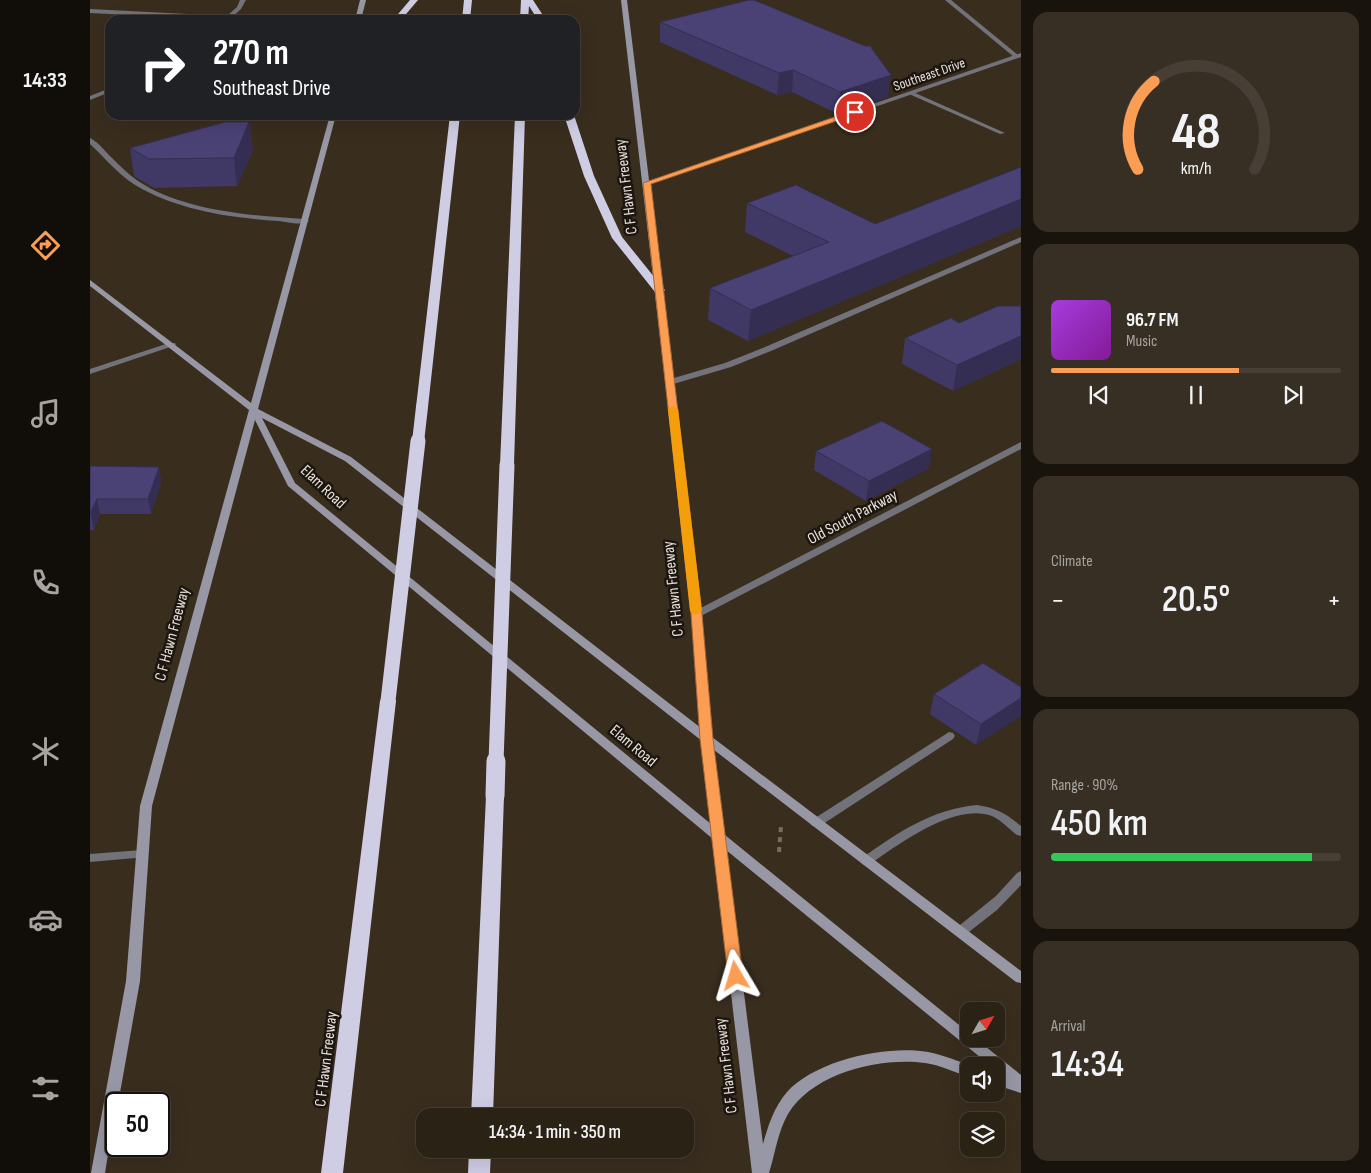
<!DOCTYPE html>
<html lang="en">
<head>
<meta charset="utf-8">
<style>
	body { margin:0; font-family:"Sofia Sans Condensed",sans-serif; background:#372f23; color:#f1f3f6; height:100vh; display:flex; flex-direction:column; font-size:19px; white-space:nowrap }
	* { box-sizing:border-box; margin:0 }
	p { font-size:16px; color:#a6a4a1 }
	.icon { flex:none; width:28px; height:28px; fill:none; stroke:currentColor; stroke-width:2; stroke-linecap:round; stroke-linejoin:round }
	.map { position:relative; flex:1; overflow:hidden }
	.sheet { display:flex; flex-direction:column; gap:12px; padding:12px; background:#18130c; width:350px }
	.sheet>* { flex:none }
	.banner { position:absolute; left:15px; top:15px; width:475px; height:105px; border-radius:15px; box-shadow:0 5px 20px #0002,0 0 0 1px #473f35; background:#202124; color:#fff; overflow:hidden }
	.needle { width:32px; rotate:51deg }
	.tools { position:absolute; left:870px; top:1002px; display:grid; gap:10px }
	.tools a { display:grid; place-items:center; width:45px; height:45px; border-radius:10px; background:#2b2216; box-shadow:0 5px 20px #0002,0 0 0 1px #473f35; font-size:25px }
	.speed { position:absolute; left:15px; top:1092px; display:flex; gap:10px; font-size:25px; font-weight:700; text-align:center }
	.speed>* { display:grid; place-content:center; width:65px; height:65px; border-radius:50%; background:#2b2216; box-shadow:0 5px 20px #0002,0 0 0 1px #473f35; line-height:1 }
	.speed .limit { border:2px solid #111; border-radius:8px; background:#fff; color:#111 }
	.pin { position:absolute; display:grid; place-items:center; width:42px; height:42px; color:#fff; margin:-21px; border:2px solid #fff; border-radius:50%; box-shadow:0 1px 5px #0007 }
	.me { position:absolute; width:55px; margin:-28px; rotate:353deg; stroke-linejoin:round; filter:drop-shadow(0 0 4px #0008) }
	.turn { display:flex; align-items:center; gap:18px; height:105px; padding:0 25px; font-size:22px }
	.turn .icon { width:65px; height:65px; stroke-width:2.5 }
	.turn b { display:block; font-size:35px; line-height:42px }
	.big { font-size:38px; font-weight:600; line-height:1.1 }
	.sheet .card { flex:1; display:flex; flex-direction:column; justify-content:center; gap:8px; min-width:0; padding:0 18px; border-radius:15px; background:#372f23 }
	.sheet .dial { align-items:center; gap:0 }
	.dial svg { height:130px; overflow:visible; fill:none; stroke:#473f35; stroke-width:7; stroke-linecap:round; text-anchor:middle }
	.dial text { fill:#f1f3f6; stroke:none }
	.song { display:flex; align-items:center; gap:15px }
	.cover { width:60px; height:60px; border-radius:8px; background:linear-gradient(135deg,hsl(280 70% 55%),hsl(290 70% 35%)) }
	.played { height:5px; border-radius:2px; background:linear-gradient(90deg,#fc9d54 65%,#473f35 65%) }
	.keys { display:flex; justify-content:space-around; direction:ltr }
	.heat { display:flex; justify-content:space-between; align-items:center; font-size:28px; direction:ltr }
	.charge { height:8px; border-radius:4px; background:linear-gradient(90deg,#34c759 90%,#473f35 0) }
	.trip { position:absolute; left:326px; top:1108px; width:278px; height:50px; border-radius:15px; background:#2b2216; box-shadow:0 5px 20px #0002,0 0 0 1px #473f35; font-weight:600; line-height:50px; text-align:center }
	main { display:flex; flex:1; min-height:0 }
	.menu { display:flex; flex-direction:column; width:90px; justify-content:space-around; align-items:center; background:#110e09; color:#a6a4a1 }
	.menu .icon { width:35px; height:35px }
	.menu .current { color:#fc9d54 }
	.menu b { font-size:22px; color:#f1f3f6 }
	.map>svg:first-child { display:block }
</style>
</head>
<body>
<main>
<nav class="menu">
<b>14:33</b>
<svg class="icon current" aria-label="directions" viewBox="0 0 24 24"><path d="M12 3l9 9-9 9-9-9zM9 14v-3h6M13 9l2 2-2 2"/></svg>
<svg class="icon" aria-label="music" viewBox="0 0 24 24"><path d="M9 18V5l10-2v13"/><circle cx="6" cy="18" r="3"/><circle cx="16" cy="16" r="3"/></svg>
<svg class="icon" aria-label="phone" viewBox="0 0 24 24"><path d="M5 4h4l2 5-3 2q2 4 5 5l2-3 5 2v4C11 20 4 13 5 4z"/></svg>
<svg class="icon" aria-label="climate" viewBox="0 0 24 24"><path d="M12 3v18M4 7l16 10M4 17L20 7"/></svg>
<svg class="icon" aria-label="car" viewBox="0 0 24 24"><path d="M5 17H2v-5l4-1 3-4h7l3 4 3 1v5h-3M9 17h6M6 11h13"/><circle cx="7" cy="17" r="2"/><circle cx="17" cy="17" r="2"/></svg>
<svg class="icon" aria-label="filters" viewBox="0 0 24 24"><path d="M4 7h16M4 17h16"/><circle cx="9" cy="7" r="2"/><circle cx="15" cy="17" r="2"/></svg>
</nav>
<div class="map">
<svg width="931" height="1173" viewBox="0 0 931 1173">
	<rect width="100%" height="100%" fill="#392d1e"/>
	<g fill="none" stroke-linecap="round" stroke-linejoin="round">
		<path stroke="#786d60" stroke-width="4" stroke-dasharray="5 5" stroke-linecap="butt" d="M689,852l2,-26"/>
		<path fill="#72727b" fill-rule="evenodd" d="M150,0h6l-5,9 -12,11 -139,-7v-4l137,7 10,-9z
			M855,0h6l67,55v2h-4z
			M20,88v4l-20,8v-4z
			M819,92h4l92,41 -5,1 -91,-40z
			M0,138c8,4 14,12 20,18 9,9 18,18 28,25 45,30 115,35 167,38l4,2c-7,5 -22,1 -30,0 -46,-3 -96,-10 -137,-32 -21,-11 -36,-30 -52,-45z
			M931,237v5l-250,109 -40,16 -61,18 -4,-3 1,-2 58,-17 40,-16z
			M79,343h6l1,2 -86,29v-5z
			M859,732l4,1 2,3 -2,3 -133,87h-8l-2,-3 2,-3z
			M887,805c20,3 28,8 44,21v10l-4,-1c-8,-6 -16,-15 -25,-19 -37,-14 -93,28 -122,48l-4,1 -4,-1 -2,-3 2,-3c35,-25 70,-49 115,-53z
			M52,850l4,1 2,3 -2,3 -56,5v-8z
			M931,871v14l-24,25 -32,25 -5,2 -5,-2 -1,-3 1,-3 41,-33 21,-23z"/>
		<path fill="#72727b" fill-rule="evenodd" d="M931,53v4l-372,127 -5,-1z
			M931,442v7l-320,167h-8l-1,-2 1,-2z"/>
		<path fill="#9797a5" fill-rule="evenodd" d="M270,0h6l-5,20h-6z
			M531,0h6l75,614 10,123 309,234v12l-5,-1 -302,-232 11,85 244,198v6h7l45,36v18l-25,-8v-12l5,2 -5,-4v-5h-5l-265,-216 37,294c5,-18 11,-37 24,-52 29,-32 100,-47 141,-40 15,3 30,9 44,14h-3v11c-15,-5 -29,-12 -44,-14 -46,-6 -112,10 -137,51 -10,17 -13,40 -19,59h-17l-39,-334 -425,-353 -33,-66 -103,386 -12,175 -22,123h-2l-11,69h-14l35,-192 14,-175 109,-396 -159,-124v-6l161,123 79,-288h6l-78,294 93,48 350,271 -9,-114zM172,418l83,43 357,280 9,83 -416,-341z"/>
		<path fill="#cecde4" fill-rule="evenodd" d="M320,0h8l-17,20h-8z
			M374,0h8l-2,20h-8z
			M431,0h12l13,20h-8l-9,-14 -1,14h-8z
			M360,115h10l-32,292 -6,4 -6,-4z
			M425,115h10l-11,350 -7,4 -7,-4z
			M474,115h10l20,61 28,61 41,51 2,2 -2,2h-8l-43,-54 -28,-62z
			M298,696l6,1 2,4 -53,472h-22l59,-472 2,-4z
			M405,790l6,2 3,4 -11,320h-22l15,-320 3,-4z
			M379,1149h22l-1,24h-22z"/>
		<path stroke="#cecde4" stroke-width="12" d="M328,442l4,-35"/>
		<path stroke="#cecde4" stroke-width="15" d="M298,701l30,-260
			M406,762l11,-297"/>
		<path stroke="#cecde4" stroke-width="19" d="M405,796l1,-35"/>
	</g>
	<path fill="#403865" d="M570,22l228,75 -50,17 -46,-22 -15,3 -117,-53z
		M159,122l4,28 -16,36 -83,2 -20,-12 -4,-28z
		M931,167v59l-273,115 -40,-21 2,-32 83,-32 -48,-24 2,-29 128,21z
		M931,306v53l-68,32 -51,-27 3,-26z
		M726,451l113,17 -63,33 -52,-31z
		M0,466l69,1 2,16 -10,31h-51l-6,16h-4z
		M931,687l-45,58 -46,-31 4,-20z"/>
	<path fill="#342e52" d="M703,70l-1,22 -15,3 2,-22z
		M801,75l-3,22 -50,17 2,-22z
		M159,122l4,28 -16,36 -3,-28z
		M931,199v27l-273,115 3,-31z
		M931,336v23l-68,32 4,-26z
		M842,449l-3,19 -63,33 3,-20z
		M69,467l2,16 -10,31 -3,-15z
		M7,499l3,15 -6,16 -3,-16z
		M931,698v18l-45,29 5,-21z"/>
	<path fill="#4a4175" stroke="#342e52" d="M659,0h5l111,46h5l21,29 -51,17 -47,-22 -14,3 -119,-51z
		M135,122h24l-15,36 -85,1 -19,-11z
		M931,167v32l-270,111 -41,-22 119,-46 -82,-39 49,-18 79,39z
		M908,306h23v30l-64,29 -52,-27 46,-20 8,5z
		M792,421l50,28 -63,32 -53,-30z
		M0,466l69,1 -11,32h-51l-7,15z
		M893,663l38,24v11l-40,26 -47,-30z"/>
	<path fill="#fc9d54" stroke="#a46637" d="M765,110l3,2 -1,2 -206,70 51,430 11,125 30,237 -2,4 -5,2 -6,-2 -2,-4 -28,-237 -9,-125 -48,-431z"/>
	<path fill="#f59e0b" d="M583,406l5,3 24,202 -6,4 -6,-4 -22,-202z"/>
	<g text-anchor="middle" stroke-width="5" stroke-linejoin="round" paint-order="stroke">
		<g font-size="14" fill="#e9e1d8" stroke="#1c1610">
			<text transform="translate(839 74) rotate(-19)" y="5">Southeast Drive</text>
		</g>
		<g font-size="16" fill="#e9e1d8" stroke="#1c1610">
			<text transform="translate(535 187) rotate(-97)" y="6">C F Hawn Freeway</text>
			<text transform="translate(234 486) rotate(43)" y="6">Elam Road</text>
			<text transform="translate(762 516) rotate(-28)" y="6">Old South Parkway</text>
			<text transform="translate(582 589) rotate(-96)" y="6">C F Hawn Freeway</text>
			<text transform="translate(81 634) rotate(-75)" y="6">C F Hawn Freeway</text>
			<text transform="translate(544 745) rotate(40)" y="6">Elam Road</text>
			<text transform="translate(235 1059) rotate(-83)" y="6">C F Hawn Freeway</text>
			<text transform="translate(635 1066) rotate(-97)" y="6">C F Hawn Freeway</text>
		</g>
	</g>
</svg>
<div class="tools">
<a><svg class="needle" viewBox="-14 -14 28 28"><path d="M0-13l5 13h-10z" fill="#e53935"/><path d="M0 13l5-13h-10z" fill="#a6a4a1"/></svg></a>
<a><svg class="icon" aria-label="sound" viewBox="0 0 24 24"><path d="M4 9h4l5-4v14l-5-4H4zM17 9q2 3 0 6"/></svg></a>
<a><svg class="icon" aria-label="layers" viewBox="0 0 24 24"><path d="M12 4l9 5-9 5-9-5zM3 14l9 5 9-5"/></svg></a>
</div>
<div class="speed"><div class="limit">50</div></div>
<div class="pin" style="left:765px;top:112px;background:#d93025"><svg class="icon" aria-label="arrive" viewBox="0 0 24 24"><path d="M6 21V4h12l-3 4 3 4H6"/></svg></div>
<svg class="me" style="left:646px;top:976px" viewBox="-20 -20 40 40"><path d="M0-17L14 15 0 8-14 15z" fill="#fc9d54" stroke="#fff" stroke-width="4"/></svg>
<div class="trip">14:34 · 1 min · 350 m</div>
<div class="banner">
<div class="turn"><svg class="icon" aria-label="right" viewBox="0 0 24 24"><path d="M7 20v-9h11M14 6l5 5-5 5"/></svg><div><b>270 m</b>Southeast Drive</div></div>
</div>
</div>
<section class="sheet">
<div class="card dial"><svg viewBox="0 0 100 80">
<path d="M14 69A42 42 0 1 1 86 69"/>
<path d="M14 69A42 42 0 0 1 24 15" stroke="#fc9d54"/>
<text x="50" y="56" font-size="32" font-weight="700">48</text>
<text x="50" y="72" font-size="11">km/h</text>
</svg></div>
<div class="card">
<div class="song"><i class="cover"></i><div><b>96.7 FM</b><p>Music</p></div></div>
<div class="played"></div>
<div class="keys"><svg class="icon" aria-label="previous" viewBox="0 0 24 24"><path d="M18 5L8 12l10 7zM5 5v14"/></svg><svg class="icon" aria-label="pause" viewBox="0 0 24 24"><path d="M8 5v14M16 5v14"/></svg><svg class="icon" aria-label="next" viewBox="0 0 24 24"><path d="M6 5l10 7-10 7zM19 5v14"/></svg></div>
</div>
<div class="card"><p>Climate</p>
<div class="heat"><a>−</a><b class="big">20.5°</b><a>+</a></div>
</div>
<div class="card"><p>Range · 90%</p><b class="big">450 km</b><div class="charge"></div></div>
<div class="card"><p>Arrival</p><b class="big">14:34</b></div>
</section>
</main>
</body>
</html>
